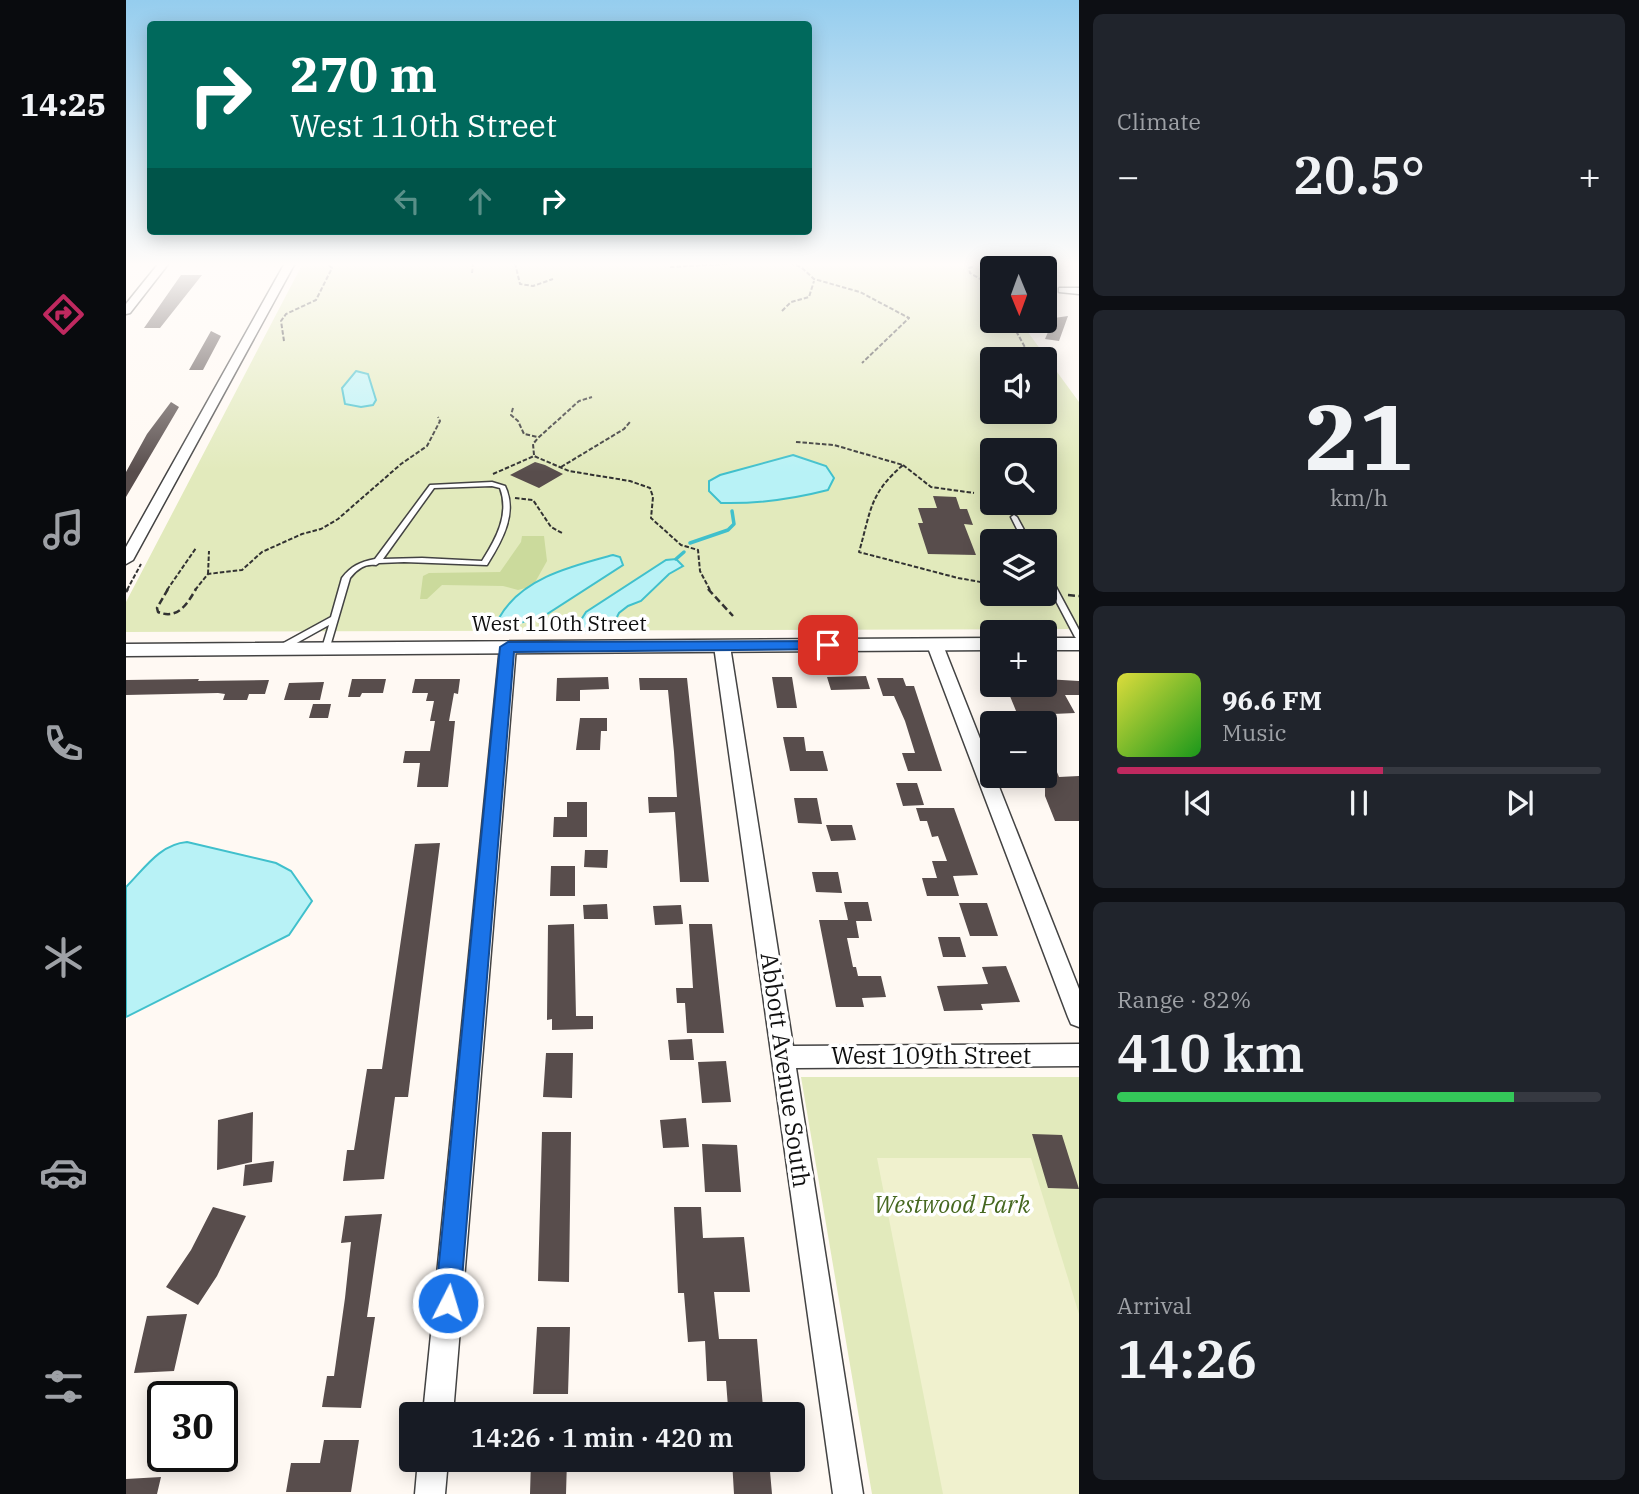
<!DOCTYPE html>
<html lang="en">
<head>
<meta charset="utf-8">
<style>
	body { margin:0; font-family:"IBM Plex Serif",serif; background:#20242c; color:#f1f3f6; height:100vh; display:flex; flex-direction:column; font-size:26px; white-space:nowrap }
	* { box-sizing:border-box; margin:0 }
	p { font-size:23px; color:#9ea1a6 }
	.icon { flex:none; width:38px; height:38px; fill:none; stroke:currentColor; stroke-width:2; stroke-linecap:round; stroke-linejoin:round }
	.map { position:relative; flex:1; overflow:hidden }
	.panel { display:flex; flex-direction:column; gap:14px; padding:14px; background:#0d0f14; width:560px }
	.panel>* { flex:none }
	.guide { position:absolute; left:21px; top:21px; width:665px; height:214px; border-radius:7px; box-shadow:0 4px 18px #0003; background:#00695c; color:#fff; overflow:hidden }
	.needle { width:46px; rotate:179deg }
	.buttons { position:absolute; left:854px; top:256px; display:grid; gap:14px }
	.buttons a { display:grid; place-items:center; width:77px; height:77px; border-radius:7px; background:#171b24; box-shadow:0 4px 18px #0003; font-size:35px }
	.speed { position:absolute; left:21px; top:1381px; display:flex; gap:14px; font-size:35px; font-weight:700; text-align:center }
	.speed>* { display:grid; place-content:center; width:91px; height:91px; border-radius:50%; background:#171b24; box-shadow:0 4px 18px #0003; line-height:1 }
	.speed .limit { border:4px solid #111; border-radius:10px; background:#fff; color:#111 }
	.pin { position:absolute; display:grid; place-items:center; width:60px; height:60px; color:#fff; margin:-30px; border-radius:14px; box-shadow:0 4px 10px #0006 }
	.me { position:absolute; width:77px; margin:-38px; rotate:5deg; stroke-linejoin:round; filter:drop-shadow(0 0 5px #0008) }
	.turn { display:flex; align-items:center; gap:24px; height:147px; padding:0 28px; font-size:32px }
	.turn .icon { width:91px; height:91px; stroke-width:2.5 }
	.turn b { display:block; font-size:49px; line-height:60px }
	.lanes { display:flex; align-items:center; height:66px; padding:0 28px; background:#0003; justify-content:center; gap:35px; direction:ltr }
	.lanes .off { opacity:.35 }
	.big { font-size:52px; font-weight:600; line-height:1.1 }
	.panel .widget { flex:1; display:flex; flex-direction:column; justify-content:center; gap:10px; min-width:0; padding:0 24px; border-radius:10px; background:#20242c }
	.panel .dial { align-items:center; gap:0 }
	.dial b { font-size:91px; line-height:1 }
	.song { display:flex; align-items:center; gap:21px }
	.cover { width:84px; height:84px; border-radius:10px; background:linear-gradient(135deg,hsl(60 70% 55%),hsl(120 70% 35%)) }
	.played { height:7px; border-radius:4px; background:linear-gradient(90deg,#bf295f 55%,#363941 55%) }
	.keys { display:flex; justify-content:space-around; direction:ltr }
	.heat { display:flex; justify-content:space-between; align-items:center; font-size:38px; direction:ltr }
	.charge { height:10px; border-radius:5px; background:linear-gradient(90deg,#34c759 82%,#363941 0) }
	.trip { position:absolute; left:273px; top:1402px; width:406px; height:70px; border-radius:7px; background:#171b24; box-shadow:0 4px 18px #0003; font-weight:600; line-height:70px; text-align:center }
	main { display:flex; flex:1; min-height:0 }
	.tabs { display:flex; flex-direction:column; width:126px; justify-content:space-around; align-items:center; background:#090b0e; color:#9ea1a6 }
	.tabs .icon { width:49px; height:49px }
	.tabs .on { color:#bf295f }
	.tabs b { font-size:32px; color:#f1f3f6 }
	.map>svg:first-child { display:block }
</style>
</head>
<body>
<main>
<nav class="tabs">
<b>14:25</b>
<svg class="icon on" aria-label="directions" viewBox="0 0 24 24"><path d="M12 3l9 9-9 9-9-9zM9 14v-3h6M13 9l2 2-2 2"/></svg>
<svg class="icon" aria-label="music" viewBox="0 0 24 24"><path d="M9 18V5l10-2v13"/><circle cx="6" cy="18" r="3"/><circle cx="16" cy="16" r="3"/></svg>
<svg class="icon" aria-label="phone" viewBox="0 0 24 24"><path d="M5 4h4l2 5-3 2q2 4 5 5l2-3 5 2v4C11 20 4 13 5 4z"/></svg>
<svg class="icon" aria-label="climate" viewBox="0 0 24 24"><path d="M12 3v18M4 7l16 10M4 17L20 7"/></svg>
<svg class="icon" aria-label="car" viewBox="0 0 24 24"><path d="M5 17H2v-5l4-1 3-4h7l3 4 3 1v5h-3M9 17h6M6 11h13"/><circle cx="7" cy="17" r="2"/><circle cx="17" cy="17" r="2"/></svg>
<svg class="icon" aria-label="filters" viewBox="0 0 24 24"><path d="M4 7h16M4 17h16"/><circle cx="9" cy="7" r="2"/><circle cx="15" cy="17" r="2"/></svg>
</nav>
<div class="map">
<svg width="953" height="1494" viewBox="0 0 953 1494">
	<rect width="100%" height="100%" fill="#fff9f3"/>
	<path fill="#e2eabc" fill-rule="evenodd" d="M177,263h734l4,5h-49v52h27l60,82v227l-953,3v-30zM866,359h53v52h-53zM866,450h53v52h-53zM866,541h53v52h-53z
		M675,1077h278v417h-207z"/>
	<path fill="#cbda9c" d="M396,536h22l3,25 -14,25 -15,4 -15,-4 -61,-1 -15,14h-7l3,-23 6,-3 71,-1 21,-30z"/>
	<path fill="#f0f1ce" d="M751,1158h154l48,156v180h-136z"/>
	<path fill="#b8f2f6" stroke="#40c0cc" stroke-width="2" d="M230,371l12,3 8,26 -3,5 -12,2 -16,-3 -3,-16z
		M667,455l33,11 8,12 -6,12c-35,9 -70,14 -107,13l-12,-12v-10l11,-6z
		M487,555l7,2 3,8 -79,51 -35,10 -10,-8c22,-40 73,-52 114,-63z
		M550,559l7,7 -14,8 -28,27 -13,5 -9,7 -9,18h-36l12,-19 80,-52z
		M61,842l89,21 15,8 21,30 -23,34 -163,82v-130c18,-18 34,-43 61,-45z"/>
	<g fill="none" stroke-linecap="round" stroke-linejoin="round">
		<path stroke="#40c0cc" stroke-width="3.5" d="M564,543l38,-13 6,-6 -2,-13
			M550,559l8,-7"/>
	</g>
	<path fill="#584d4c" d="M55,275h21l-42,53h-16z
		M942,316l-9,25 -14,-2 9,-21z
		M85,331l10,5 -18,34h-14z
		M45,402l8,5 -53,90v-25l21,-38z
		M409,462l10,3 18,9 -24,14 -29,-13z
		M807,496l23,1 4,12h7l6,16 -9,-1 12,31 -48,-1 -10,-31h5l-5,-15h19z
		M740,676l4,13 -39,1 -4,-13z
		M482,677l1,12 -29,1v11h-24l1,-23z
		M646,677h20l5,31h-20z
		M513,678h48l22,204h-29l-5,-70 -26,1 -1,-16h29l-3,-45 -6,-62h-28z
		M751,678h26l3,8h8l28,85h-34l-6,-18h13l-10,-32 -11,-25h-11z
		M73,679l-1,2 71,-1 -4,14h-16l-2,6h-24l2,-6 -7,-1 -92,2v-15z
		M226,679h34l-3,14h-21l-2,4h-12z
		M289,679h45l-2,15 -4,-1 -5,28h6l-7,66h-31l3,-24h-17l2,-12h25l5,-30h-5l4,-20h-8l2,-8h-16z
		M919,679l34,2v14h-14l10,18 -44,2 4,8h-14l-16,-39h40z
		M198,682l-4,18h-36l5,-17z
		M187,704h18l-3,14h-19z
		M454,718h27v13h-6l-1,19h-24z
		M657,737h21l2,14h17l5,20h-38z
		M919,743l14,34 20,-1v45h-24l-10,-25z
		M770,783h21l7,22 -21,1z
		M668,798h23l5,26 -24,-1z
		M441,802h20v35h-34l1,-20h13z
		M790,808h38l24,67 -25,1 6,20h-32l-5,-18h15l-5,-17h15l-9,-25 -6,1 -5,-16h-7z
		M700,825h26l4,15 -25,1z
		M314,843l-32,254h-13l-11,82 -41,2 4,-31h7l13,-81h15l33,-225z
		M459,850h23l-1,18 -23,-1z
		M425,866h24v30h-25z
		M686,872h26l4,21 -26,-1z
		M718,902h24l4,19h-16l3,17h-12l6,29h3l2,9h23l5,21 -24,1 2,9h-28l-17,-87h29z
		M833,903h28l11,33h-28z
		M481,904l1,15h-24l-1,-14z
		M555,905l2,19 -28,1 -2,-19z
		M448,924l2,92h17v13l-41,1v-11l-5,1 1,-95z
		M563,924h23l12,109h-37l-2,-30h-8l-1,-15h17z
		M812,937h22l6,20h-23z
		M880,966l14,36 -39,2 2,6 -39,1 -7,-25 51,-2 -6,-17z
		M566,1039l2,21h-24l-2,-20z
		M420,1053h27l-1,45 -29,-1z
		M600,1061l5,41 -29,1 -4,-41z
		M127,1112l-1,50 -35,8 1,-50z
		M560,1118l3,29 -26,1 -3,-28z
		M416,1132h29l-2,150 -31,-1z
		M906,1134l30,1 17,54 -31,-1z
		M576,1144l35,1 4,47h-36z
		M148,1161l-2,21 -29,4 2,-21z
		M87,1207l33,9 -29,60 -19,29 -32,-18 25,-37z
		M548,1207h27l2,31 41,-1 6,55h-36l5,47h38l6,68h-35l-2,-26h-19l-2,-40 -17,1 -4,-49h-6z
		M256,1214l-15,103h8l-14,91 -39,-1 5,-31h7l11,-78 6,-56 -10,1 4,-27z
		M61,1314l-13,57 -40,2 13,-57z
		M411,1327h33l-2,67h-35z
		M198,1440h35l-8,52h-65l5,-29h29z
		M405,1460h36l-1,34h-36z
		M606,1460h37l3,34h-38z
		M35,1477l-4,17h-31v-15z"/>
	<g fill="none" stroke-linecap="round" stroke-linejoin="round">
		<g stroke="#434343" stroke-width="3">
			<path id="service" d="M366,482l13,4c13,27 -3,55 -18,79l-83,-3 -25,1 -3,2c-11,-2 -20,5 -26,13l-21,72h-6l-1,-2 7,-23 -45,25h-6l-1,-2 1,-2 53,-29 11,-39c9,-12 18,-16 33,-19l55,-74zM366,486l8,2c10,26 -4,51 -18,73l-60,-3 -39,1 51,-71z
				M888,515l3,2 13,24h-7l-12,-24z
				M919,572l4,2 30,56v10l-4,-3 -30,-57z"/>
		</g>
		<g stroke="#434343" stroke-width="3">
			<path id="minor" d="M33,263h10l-39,50 -4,1v-10z
				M159,263h10l-162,297 -7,4v-17z
				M933,288h20v6l-20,-2z
				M809,640l8,5 136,344v38l-8,-3 -3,-7 -141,-372z
				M596,641l8,5 63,400 286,-2v22l-283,2 67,426h-30l-119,-848z
				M382,642l8,5 -63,767h-30l77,-767z
				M292,1460h30l-3,34h-30z"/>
		</g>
		<g stroke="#434343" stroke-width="3">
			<path id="tertiary" d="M866,638v12l-866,6v-12z
				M919,638h34v12h-34z"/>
		</g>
		<path stroke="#323232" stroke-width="2" stroke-dasharray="4.5 2" stroke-linecap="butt" d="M389,263l5,21 13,2 20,-7
			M664,263l11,4 13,12 46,13 49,26 -47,45
			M544,267l75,-4
			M847,267l-4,1 1,5 22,13
			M346,273l1,-9 3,-1
			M656,311l9,-9 18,-5 5,-16
			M884,320l17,31
			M158,341l-3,-20 5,-7 30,-14 16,-32 -6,-5
			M387,408l-2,7 7,6 6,13 14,3
			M670,442l38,3 69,20c-34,29 -32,46 -44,87l99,26 34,6
			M408,455l-1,-11 5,-6 41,-37 13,-4
			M777,465l28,22 43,6
			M435,467l63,-38 6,-7
			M367,474l41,-18 35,15 61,10 20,7 3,9 -2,21 30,27 17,5 2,21 10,19
			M389,498l18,2 18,27 11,6
			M82,574l1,-23
			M1,590l14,-26
			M41,590l29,-42
			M69,590l13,-16 34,-4 20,-18 40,-18 19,-5 17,-10 63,-55 26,-18 13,-25 -2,-4"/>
		<path stroke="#323232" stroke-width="2.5" stroke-dasharray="7 3.5" stroke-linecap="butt" d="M42,589l-11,19 1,4c20,8 29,-8 38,-23
			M582,589l25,27
			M0,592l2,-3
			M908,593l10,1
			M942,595l11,1"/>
		<use href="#service" fill="#fff" fill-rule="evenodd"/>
		<use href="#minor" fill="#fff" fill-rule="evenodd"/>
		<use href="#tertiary" fill="#fff" fill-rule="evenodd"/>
	</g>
	<linearGradient id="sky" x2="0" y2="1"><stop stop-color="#95cdee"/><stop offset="0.56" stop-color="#fffcfa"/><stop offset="1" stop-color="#fffcfa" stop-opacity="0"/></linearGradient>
	<rect width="953" height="472" fill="url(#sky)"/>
	<path fill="#1a73e8" stroke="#114b97" stroke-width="2" d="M702,641l8,4 -2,4 -320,3 -54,651 -3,8 -9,4 -9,-4 -4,-8 65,-656 8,-5z"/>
	<g text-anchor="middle" stroke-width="7" stroke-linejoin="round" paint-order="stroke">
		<g font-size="21" fill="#101010" stroke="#fff">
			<text x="433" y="631">West 110th Street</text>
		</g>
		<g font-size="24" fill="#101010" stroke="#fff">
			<text x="805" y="1064">West 109th Street</text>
			<text transform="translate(659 1070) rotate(82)" y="8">Abbott Avenue South</text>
		</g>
		<g font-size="24" font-style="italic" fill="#466820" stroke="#fff">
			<text x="826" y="1213">Westwood Park</text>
		</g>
	</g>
</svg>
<div class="buttons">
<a><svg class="needle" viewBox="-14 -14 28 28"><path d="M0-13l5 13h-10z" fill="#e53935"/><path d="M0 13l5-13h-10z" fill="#9ea1a6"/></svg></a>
<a><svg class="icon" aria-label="sound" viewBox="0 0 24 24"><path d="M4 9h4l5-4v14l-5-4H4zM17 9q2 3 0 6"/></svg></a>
<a><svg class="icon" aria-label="search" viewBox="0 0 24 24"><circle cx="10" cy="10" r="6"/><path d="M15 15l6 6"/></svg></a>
<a><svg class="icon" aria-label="layers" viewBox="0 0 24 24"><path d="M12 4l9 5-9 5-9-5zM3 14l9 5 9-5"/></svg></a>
<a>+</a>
<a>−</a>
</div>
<div class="speed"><div class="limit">30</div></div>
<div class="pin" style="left:702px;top:645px;background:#d93025"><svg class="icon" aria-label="arrive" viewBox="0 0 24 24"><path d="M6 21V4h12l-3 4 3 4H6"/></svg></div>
<svg class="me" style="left:322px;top:1303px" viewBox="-20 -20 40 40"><circle r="17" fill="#1a73e8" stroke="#fff" stroke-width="3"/><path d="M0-11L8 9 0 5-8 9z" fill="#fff"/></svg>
<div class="trip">14:26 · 1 min · 420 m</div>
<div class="guide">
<div class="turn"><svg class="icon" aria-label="right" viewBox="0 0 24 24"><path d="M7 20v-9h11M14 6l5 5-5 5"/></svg><div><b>270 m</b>West 110th Street</div></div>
<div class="lanes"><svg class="icon off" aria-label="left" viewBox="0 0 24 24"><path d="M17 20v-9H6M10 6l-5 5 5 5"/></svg><svg class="icon off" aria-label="ahead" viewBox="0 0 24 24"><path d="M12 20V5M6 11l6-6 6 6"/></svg><svg class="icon" aria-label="right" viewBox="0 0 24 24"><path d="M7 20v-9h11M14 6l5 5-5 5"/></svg></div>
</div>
</div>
<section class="panel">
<div class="widget"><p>Climate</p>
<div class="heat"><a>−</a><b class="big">20.5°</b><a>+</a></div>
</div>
<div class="widget dial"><b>21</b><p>km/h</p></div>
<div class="widget">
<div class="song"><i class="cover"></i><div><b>96.6 FM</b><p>Music</p></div></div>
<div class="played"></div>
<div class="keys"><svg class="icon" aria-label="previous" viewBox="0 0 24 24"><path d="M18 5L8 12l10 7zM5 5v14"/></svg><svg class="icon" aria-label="pause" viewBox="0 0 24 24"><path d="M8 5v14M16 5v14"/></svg><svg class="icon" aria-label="next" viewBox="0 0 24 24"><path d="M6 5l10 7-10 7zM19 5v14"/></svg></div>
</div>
<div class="widget"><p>Range · 82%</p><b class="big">410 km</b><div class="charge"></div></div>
<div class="widget"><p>Arrival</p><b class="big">14:26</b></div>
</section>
</main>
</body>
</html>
